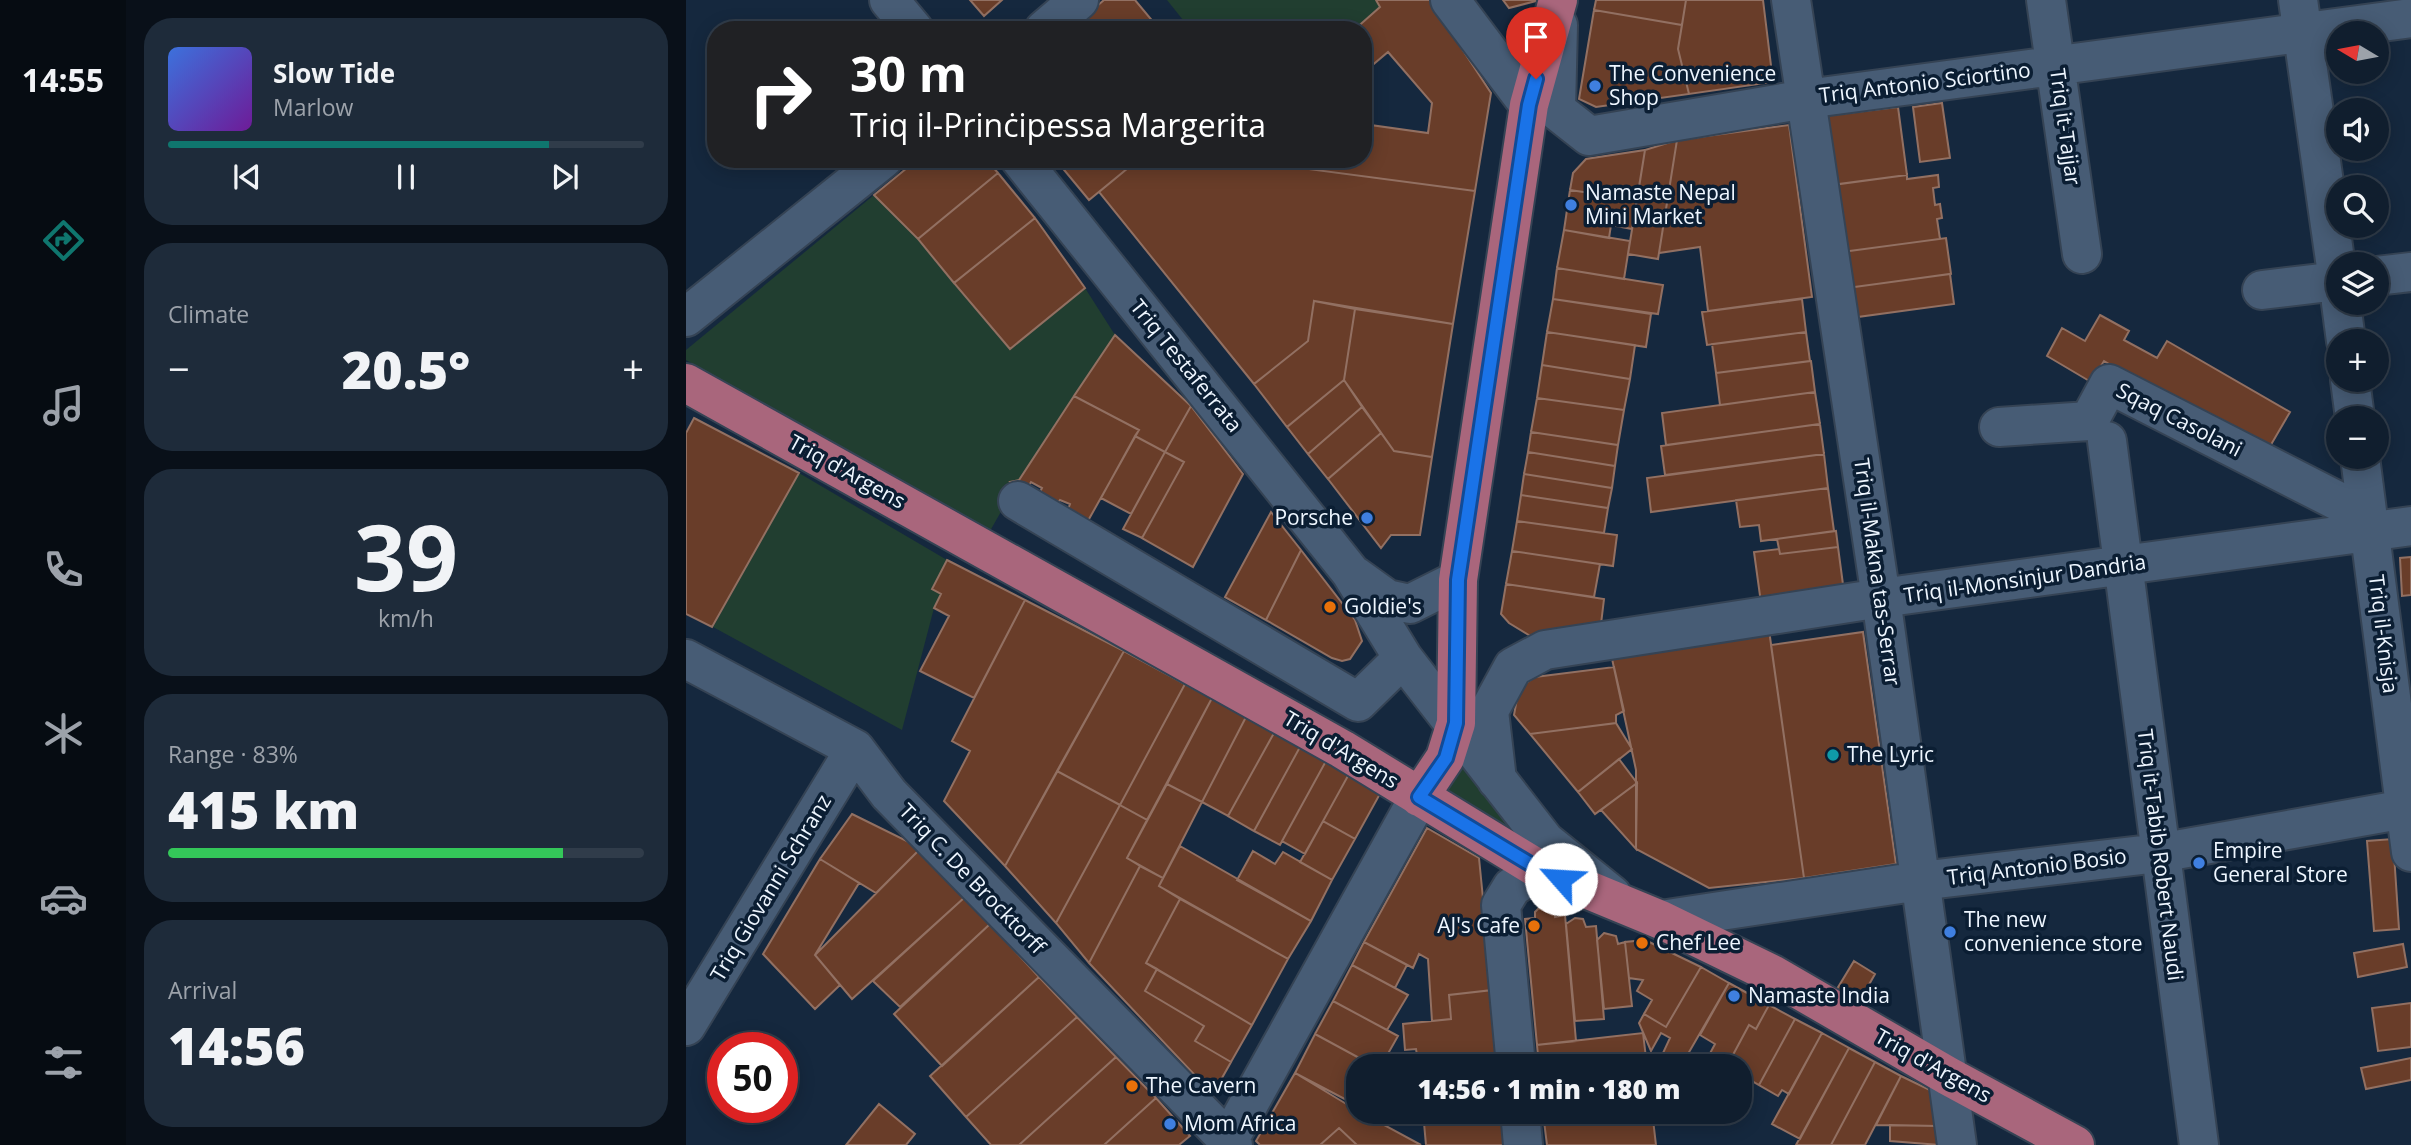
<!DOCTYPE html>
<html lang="en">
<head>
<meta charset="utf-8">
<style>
	body { margin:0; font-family:"Open Sans",sans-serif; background:#1e2b3a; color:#f1f3f6; height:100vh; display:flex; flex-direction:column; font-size:26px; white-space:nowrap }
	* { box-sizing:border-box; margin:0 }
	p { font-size:23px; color:#9ca2aa }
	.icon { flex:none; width:38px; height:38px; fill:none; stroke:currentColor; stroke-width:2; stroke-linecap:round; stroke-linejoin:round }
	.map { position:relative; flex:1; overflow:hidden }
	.details { display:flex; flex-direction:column; gap:18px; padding:18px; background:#091019; width:560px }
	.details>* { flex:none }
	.guide { position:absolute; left:21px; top:21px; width:665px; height:147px; border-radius:28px; box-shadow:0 4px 18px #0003,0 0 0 2px #303c4a; background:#202124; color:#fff; overflow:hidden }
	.needle { width:46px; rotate:280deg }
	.tools { position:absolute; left:1640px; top:21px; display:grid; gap:14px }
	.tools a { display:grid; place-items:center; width:63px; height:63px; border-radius:50%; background:#101e2e; box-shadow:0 4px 18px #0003,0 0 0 2px #303c4a; font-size:35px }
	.speed { position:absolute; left:21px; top:1032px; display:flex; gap:14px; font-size:35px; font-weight:700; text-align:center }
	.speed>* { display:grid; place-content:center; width:91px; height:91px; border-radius:50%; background:#101e2e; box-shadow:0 4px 18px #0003,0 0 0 2px #303c4a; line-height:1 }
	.speed .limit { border:10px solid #d22; background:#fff; color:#111 }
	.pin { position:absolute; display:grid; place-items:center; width:60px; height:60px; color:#fff; margin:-72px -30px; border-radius:50% 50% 50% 0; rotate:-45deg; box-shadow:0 0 7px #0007 }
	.pin .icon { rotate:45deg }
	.me { position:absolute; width:77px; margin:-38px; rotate:296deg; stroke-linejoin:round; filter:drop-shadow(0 0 5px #0008) }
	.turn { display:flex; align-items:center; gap:24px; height:147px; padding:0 28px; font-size:32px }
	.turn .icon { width:91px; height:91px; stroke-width:2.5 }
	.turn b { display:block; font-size:49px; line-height:60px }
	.big { font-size:52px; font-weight:800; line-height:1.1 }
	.details .widget { flex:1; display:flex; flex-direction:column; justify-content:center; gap:10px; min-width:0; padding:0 24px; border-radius:28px; background:#1e2b3a }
	.details .dial { align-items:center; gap:0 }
	.dial b { font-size:91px; line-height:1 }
	.song { display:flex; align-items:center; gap:21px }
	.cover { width:84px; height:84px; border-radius:10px; background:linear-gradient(135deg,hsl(220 70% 55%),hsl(280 70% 35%)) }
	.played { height:7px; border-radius:4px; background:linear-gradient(90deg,#0f766e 80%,#303c4a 80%) }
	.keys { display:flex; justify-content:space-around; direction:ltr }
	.heat { display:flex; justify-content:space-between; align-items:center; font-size:38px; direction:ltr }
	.charge { height:10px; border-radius:5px; background:linear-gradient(90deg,#34c759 83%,#303c4a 0) }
	.trip { position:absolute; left:660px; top:1054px; width:406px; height:70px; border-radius:28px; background:#101e2e; box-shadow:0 4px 18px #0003,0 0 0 2px #303c4a; font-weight:800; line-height:70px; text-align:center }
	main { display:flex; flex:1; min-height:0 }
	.menu { display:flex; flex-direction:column; width:126px; justify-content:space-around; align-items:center; background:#060c12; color:#9ca2aa }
	.menu .icon { width:49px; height:49px }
	.menu .active { color:#0f766e }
	.menu b { font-size:32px; color:#f1f3f6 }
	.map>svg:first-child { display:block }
</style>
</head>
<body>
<main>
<nav class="menu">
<b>14:55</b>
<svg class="icon active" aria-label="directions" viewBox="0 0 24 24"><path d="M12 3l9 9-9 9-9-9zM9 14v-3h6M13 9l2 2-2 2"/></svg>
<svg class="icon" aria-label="music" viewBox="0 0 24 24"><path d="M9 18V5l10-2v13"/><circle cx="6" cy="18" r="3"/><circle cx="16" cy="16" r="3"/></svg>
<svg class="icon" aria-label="phone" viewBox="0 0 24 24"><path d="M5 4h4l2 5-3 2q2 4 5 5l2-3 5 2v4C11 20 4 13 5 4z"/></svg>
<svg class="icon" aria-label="climate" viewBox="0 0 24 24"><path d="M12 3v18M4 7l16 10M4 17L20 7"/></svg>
<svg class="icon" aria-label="car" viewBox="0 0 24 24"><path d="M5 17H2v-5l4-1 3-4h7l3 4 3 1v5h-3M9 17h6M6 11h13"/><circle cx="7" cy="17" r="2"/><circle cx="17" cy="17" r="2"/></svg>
<svg class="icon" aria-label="filters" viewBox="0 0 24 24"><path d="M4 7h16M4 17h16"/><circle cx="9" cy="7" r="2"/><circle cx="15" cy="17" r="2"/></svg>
</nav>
<section class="details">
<div class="widget">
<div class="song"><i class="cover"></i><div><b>Slow Tide</b><p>Marlow</p></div></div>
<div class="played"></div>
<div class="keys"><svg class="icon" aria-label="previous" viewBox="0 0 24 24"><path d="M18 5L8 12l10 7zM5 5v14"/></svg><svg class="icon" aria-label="pause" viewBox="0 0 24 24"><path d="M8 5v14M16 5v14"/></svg><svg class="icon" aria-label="next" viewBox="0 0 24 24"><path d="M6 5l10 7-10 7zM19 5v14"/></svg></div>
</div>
<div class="widget"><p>Climate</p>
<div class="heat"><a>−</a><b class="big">20.5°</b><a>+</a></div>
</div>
<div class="widget dial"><b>39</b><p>km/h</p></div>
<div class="widget"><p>Range · 83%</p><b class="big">415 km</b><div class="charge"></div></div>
<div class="widget"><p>Arrival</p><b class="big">14:56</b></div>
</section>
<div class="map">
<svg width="1725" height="1145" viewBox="0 0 1725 1145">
	<rect width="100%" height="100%" fill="#15283e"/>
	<path fill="#213e30" d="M481,0h209l4,7 -26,23h-163z
		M188,195l44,44 167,49 30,47 -96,145 -29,51 -304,-171v-10z
		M113,473l148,87 -15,29 9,5 -7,14 -32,122 -189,-103z
		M774,763l68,81 -88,-50z"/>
	<path fill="#693d29" stroke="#927062" stroke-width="2" d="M284,0h32l-18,16z
		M418,0h31l25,30h-91z
		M690,0h54l61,93 -16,98 -167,-22 1,-10h54v-35l65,9 4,-30 -44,-51 -25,21v-43h-9l26,-23z
		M817,0h37l-31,8z
		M910,0h90l-4,25 -88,-15z
		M1000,0h77l10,82 -84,12 -11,-45z
		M908,10l88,15 -4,24 11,45 -93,13 -17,-8z
		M1256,103l8,55 -30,4 -7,-55z
		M1212,107l9,68 -76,10 -9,-69z
		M1103,125l23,172 -104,14 -8,-64 -41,6 18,-113z
		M991,140l-19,119 -30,-5 17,-104z
		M959,150l-8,50 -67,-10 3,-17 13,-14z
		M232,159h68l12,14 -80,66 -44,-44z
		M369,159h84l-50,41z
		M453,159h170l-1,10 167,22 -22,133 -139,-23 -6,40 -54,43 -155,-192z
		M312,173l37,45 -81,65 -36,-44z
		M1221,175v4l31,-4 1,12 -6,1 2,17 5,-1 2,14 -5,1 3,20 -98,13 -9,-67z
		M884,190l67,10 -5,29 -21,-4 -2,13 -45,-8z
		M349,218l50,70 -75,61 -56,-66z
		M878,230l66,11 -6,38 -67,-11z
		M1260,238l5,36 -104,14 -5,-36z
		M871,268l106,17 -5,29 -105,-15z
		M1264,274l4,30 -104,14 -3,-30z
		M867,299l98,15 -5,33 -99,-15z
		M1116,299l4,33 -99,13 -5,-33z
		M628,301l41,8 -11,71 -57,47 -33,-43 54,-43z
		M669,309l98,15 -21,133 -38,-6 -50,-71z
		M1414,315l29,16 -5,9 33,18 10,-17 123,71 -25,43 -161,-94 -13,21 -44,-26 15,-28 23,13z
		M861,332l88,13 -5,34 -88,-14z
		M1120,332l4,29 -94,12 -4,-29z
		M429,335l76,71 -26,46 -30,-16 4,-6 -65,-34z
		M1125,361l4,31 -95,13 -4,-32z
		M856,365l88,14 -6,31 -87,-12z
		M658,380l18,27 -54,47 -21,-27z
		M1129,392l5,32 -154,21 -4,-32z
		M388,396l65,34 -50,89 -6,4 -16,-11 3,-8 -10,-4 -3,4 -18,-10 3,-6 -11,-6 -4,7 -14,-2 -3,-5 9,-2z
		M851,398l87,12 -6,35 -87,-13z
		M505,406l52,68 -50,93 -51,-29 42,-76 -19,-10z
		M676,407l19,26 -53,46 -20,-25z
		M8,418l105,55 -87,154 -26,-13v-181z
		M1134,424l4,30 -159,21 -4,-29z
		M845,432l87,13 -3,21 -87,-14z
		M695,433l13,18 38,6 -12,78h-29l-10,13 -53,-69z
		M449,436l30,16 -34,62 -30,-16z
		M479,452l19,10 -42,76 -19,-9z
		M842,452l87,14 -3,22 -88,-14z
		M1138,454l4,34 -177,24 -4,-34z
		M838,474l88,14 -4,20 -87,-13z
		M1142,488l6,43 -73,10 -2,-16 -19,2 -4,-27z
		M835,495l87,13 -4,25 -87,-12z
		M585,512l30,38 -35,70 -41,-23z
		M831,521l100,14 -4,31 -101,-15z
		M1150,531l2,16 -58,7 -3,-15z
		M1152,547l6,45 -83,11 -7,-51 25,-3 1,5z
		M615,550l54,70 7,21 -12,18 -8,2 -10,-3 -66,-38z
		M826,551l88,13 -6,33 -88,-13z
		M1725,557v38l-9,1 -2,-38z
		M261,560l78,40 -51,98 -54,-27 29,-55 -15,-8 7,-14 -9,-5z
		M820,584l98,15 -3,25 -69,13 -23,-14 -8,-9z
		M339,600l99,51 -119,215 -61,-65 26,-50 -18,-10z
		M1083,630l35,248 -95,10 -73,-39v-79l-25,-116z
		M1177,632l33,232 -92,14 -33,-233z
		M438,651l61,33 -65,121 -63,-34z
		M928,667l10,44 -8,4v8l-86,11 -16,-19 4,-22 8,-10 9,-6z
		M499,684l27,14 -65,122 -27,-15z
		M526,698l34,19 -44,85 -35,-18z
		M560,717l28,16 -46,83 -26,-14z
		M930,723l16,26 -54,43 -48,-58z
		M588,733l26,14 -46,84 -26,-15z
		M614,747l26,14 -46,84 -26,-14z
		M933,759l18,24 -42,31 -17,-22z
		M640,761l23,13 -44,80 -23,-13z
		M371,771l63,34 -64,118 -51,-57z
		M663,774l32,18 -26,47 -32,-18z
		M951,783l-1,66 -35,-39z
		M481,784l35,18 -39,76 -36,-20z
		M434,805l27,15 -20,38 13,8 -51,97 -33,-40z
		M166,814l69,34 -45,45 -56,-34z
		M637,821l32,18 -23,41 -32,-18z
		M741,828l52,30 13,132 -43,5 2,24 -19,2 -4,-62 -9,-5 -6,14 -49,-26z
		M1707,839l6,90 -25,2 -7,-90z
		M494,846l131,75 -23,38 -129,-73z
		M235,848l44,49 -113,102 -37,-44z
		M567,851l22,13 8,-12 49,28 -21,41 -74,-41z
		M134,859l39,24 -44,72 25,30 -25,24 -52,-55z
		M454,866l23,12 -4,8 21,13 -34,64 11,6 -12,22 59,35 -9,15 36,21 -13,23 -12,2 -117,-124z
		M279,897l25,27 -90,83 -27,-26z
		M494,899l108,60 -36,66 -106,-62z
		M862,907l6,2 1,8 10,-2 11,126 -39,4 -12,-126 10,-1v-6l4,-4z
		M889,918l8,1 3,8 10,-1 8,93 -29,2 -9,-97z
		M304,924l49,53 -97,89 -48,-52z
		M918,933l12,3 2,8 7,-2 7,64 -28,3 -7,-69z
		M959,940l56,27 -35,60 -22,-13 8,-14 -15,-9 6,-11 -14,-2 -4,-36z
		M678,942l43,23 -12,23 -43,-23z
		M1717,944l4,23 -49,10 -4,-24z
		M1168,961l21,13 -16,28 -22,-13z
		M666,965l56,30 -21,35 -54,-29z
		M1015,967l28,16 -48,83h-6l3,-5 -15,-8 7,-15 -9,-5 -10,18 -12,-28 5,-9 22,13z
		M471,969l95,56 -21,37 -36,-21 9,-15 -59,-35z
		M353,977l38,40 -111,100 -36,-41z
		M1043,983l40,22 -13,24 -7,-4 -22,41h-3l-16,-9 7,-13 -15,-9z
		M806,990l6,63 -80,8 -2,-12 -11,1 -2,-26 48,-5 -2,-24z
		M647,1001l65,35 -17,30h-7l-59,-32z
		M1725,1003v44l-33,4 -6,-43z
		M1083,1005l26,14 -36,66 -19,-11v-8h-13l22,-41 7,4z
		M391,1017l39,40 -97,88h-28l-25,-28z
		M1109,1019l27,14 -33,61 -7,-4 -4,6 -19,-11z
		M957,1033l4,33h-108l-2,-21z
		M1136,1033l27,15 -49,91 -28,-15z
		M629,1034l59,32h-16v40l-63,-33z
		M1163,1048l26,14 -44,83h-35z
		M812,1053l1,13h-81v-5z
		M430,1057l40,41 -52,47h-85z
		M1725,1058v22l-45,9 -5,-21z
		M1189,1062l26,14 -36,69h-34z
		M609,1073l63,38 63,34h-64l-18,-17 -19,17h-60l-4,-4z
		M1215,1076l31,15 5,35 -61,-1z
		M470,1098l34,38 -11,9h-75z
		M193,1104l36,30 -9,11h-60z
		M737,1111h79l1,3 -79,9z
		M857,1111h83l-82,10z
		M940,1111h26l4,34h-109l-3,-24z
		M817,1114l3,31h-80l-2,-22z
		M1204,1125l47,1 3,19 -50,-4z
		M653,1128l18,17h-37z"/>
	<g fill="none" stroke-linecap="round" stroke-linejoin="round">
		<g stroke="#354354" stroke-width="42">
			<path id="minor" d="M203,0l25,30
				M764,0l79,105
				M1105,0l90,598 76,547
				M1360,0l36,254
				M1612,0l40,281
				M872,25l-2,85 33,26 217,-37 605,-81
				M358,30l35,-30
				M334,159l331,414 52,85 142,183 67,54
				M1690,276l35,-4
				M1576,290l76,-9
				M1655,303l5,38
				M0,317l197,-158
				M1664,380l5,38
				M1313,427l90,-6 20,-37 258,132
				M1421,441l92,704
				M1674,457l51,395
				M332,501l340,201 45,-44
				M669,576l32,23 23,5 48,-24
				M0,659l169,90 34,45 344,351
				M811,780l-8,-69 24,-44 32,-17 336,-52 530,-72
				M975,920l259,-39 239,-28 252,-45
				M0,1026l169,-277
				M830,1066l-15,-161 11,-18 28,-17
				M834,1111l3,34
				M540,1145l193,-348"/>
		</g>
		<g stroke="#354354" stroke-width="42">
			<path id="major" d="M0,383l656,366 198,121 121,50 111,54 176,102 127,69
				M733,797l26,-39 11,-35 2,-143 71,-475 29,-105"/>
		</g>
		<use href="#minor" stroke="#475c75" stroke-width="38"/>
		<use href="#major" stroke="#a9667c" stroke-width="38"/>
	</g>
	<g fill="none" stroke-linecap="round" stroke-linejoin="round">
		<g stroke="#114b97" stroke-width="18">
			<path id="route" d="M850,79l-7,26 -71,475 -2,143 -10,35 -27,39 121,73 21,9"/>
		</g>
		<use href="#route" stroke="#1a73e8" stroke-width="12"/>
	</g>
	<g fill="#3f7fe0" stroke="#0b1e33" stroke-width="2.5">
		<circle cx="909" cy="86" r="7"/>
		<circle cx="885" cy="205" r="7"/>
		<circle cx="681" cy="518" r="7"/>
		<circle cx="1513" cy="863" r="7"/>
		<circle cx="1264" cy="932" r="7"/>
		<circle cx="1048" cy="996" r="7"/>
		<circle cx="484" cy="1124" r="7"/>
	</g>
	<g fill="#e8710a" stroke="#0b1e33" stroke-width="2.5">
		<circle cx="644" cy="607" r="7"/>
		<circle cx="848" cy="926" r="7"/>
		<circle cx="956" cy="943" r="7"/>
		<circle cx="446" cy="1086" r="7"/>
	</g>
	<circle fill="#0f9aa8" stroke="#0b1e33" stroke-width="2.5" cx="1147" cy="755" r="7"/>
	<g text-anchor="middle" stroke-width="7" stroke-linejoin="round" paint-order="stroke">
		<g font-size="21" fill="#eef6ff" stroke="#0b1e33" text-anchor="start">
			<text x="923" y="81">The Convenience<tspan x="923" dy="24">Shop</tspan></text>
			<text x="899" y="200">Namaste Nepal<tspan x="899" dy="24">Mini Market</tspan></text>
			<text x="667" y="525" text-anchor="end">Porsche</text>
			<text x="658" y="614">Goldie's</text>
			<text x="1161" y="762">The Lyric</text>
			<text x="1527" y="858">Empire<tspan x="1527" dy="24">General Store</tspan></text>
			<text x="1278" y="927">The new<tspan x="1278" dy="24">convenience store</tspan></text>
			<text x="834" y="933" text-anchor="end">AJ's Cafe</text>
			<text x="970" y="950">Chef Lee</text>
			<text x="1062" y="1003">Namaste India</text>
			<text x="460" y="1093">The Cavern</text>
			<text x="498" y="1131">Mom Africa</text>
		</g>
		<g font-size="21" fill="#eef6ff" stroke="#0b1e33">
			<text transform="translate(1239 83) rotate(-7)" y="7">Triq Antonio Sciortino</text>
			<text transform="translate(1379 127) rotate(82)" y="7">Triq it-Tajjar</text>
			<text transform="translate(500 366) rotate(51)" y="7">Triq Testaferrata</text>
			<text transform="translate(1493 420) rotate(27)" y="7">Sqaq Casolani</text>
			<text transform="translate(161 472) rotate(29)" y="7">Triq d'Argens</text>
			<text transform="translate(1191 572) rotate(82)" y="7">Triq il-Makna tas-Serrar</text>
			<text transform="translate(1339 579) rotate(-8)" y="7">Triq il-Monsinjur Dandria</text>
			<text transform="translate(1697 634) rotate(83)" y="7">Triq il-Knisja</text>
			<text transform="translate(655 750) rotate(31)" y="7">Triq d'Argens</text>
			<text transform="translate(1474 855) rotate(83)" y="7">Triq it-Tabib Robert Naudi</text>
			<text transform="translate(1351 867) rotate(-7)" y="7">Triq Antonio Bosio</text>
			<text transform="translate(286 879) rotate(46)" y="7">Triq C. De Brocktorff</text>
			<text transform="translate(85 888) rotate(-59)" y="7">Triq Giovanni Schranz</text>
			<text transform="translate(1247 1066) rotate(29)" y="7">Triq d'Argens</text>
		</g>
	</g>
</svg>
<div class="tools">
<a><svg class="needle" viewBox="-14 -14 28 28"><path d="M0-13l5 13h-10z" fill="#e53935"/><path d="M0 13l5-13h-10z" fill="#9ca2aa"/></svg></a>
<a><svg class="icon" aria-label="sound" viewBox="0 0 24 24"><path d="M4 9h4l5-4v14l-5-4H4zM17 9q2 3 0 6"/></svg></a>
<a><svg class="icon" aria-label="search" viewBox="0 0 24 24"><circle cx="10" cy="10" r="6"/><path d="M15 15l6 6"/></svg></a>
<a><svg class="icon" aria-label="layers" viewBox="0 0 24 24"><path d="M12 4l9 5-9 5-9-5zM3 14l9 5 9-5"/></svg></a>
<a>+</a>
<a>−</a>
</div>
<div class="speed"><div class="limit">50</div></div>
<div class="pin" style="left:850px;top:79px;background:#d93025"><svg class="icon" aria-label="arrive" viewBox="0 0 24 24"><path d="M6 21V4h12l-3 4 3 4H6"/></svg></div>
<svg class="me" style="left:875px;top:879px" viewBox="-20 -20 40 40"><circle r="19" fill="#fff"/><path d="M0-13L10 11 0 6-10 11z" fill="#1a73e8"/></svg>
<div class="trip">14:56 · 1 min · 180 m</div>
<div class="guide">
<div class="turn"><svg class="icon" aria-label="right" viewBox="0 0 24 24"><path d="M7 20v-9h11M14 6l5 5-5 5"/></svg><div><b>30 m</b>Triq il-Prinċipessa Margerita</div></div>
</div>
</div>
</main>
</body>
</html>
